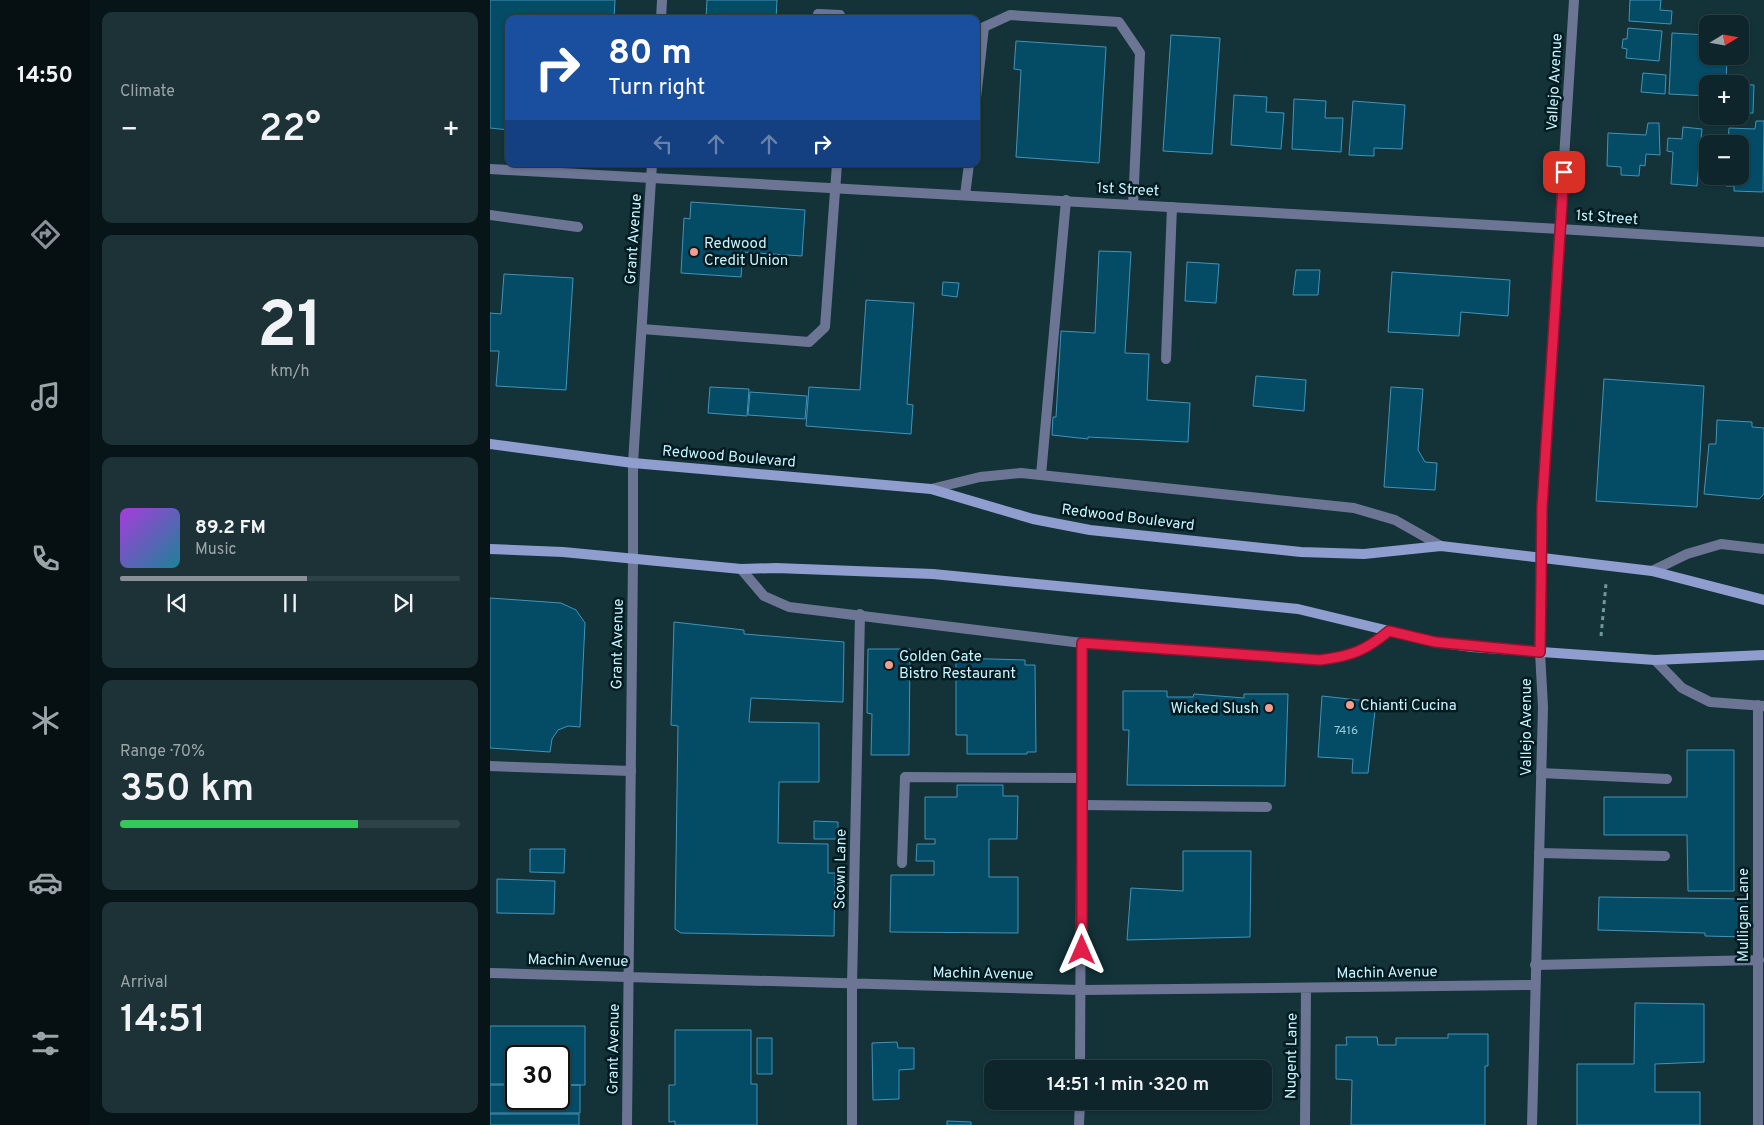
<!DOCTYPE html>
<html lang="en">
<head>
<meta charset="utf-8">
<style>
	body { margin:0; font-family:Overpass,sans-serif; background:#1c3237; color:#f1f3f6; height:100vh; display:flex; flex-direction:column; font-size:19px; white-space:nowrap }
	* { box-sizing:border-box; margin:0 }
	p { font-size:16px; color:#9ba5a9 }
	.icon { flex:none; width:28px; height:28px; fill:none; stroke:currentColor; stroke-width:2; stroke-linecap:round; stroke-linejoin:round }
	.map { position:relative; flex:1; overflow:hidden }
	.side { display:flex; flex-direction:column; gap:12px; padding:12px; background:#081518; width:400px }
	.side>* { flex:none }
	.banner { position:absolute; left:15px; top:15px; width:475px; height:152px; border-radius:10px; box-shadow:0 1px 4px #0004,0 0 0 1px #2e4347; background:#1a4fa0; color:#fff; overflow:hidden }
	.needle { width:32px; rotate:79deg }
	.tools { position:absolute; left:1209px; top:15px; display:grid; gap:10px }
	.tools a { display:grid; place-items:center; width:50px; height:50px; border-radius:10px; background:#0e262b; box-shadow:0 1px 4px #0004,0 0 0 1px #2e4347; font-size:25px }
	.speed { position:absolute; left:15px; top:1045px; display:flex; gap:10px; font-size:25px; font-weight:700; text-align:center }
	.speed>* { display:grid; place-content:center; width:65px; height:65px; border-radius:50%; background:#0e262b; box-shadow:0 1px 4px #0004,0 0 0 1px #2e4347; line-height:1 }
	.speed .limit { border:2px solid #111; border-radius:8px; background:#fff; color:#111 }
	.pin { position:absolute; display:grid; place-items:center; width:42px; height:42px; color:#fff; margin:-21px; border-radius:10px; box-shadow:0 2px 8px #0006 }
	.me { position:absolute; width:55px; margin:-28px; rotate:0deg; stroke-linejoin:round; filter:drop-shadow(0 0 4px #0008) }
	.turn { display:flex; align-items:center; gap:18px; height:105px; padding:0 20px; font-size:22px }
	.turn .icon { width:65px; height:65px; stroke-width:2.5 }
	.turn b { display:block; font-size:35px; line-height:42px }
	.lanes { display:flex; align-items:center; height:48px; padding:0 20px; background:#0003; justify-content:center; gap:25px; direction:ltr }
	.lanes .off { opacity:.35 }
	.big { font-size:38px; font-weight:600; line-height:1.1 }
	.side .widget { flex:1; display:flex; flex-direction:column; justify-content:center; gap:8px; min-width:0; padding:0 18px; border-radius:10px; background:#1c3237 }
	.side .dial { align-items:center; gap:0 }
	.dial b { font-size:65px; line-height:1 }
	.song { display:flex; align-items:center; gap:15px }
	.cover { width:60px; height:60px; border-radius:8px; background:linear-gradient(135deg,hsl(280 70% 55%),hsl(190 70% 35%)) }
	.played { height:5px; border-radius:2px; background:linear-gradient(90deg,#8c9099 55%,#2e4347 55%) }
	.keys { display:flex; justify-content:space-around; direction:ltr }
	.heat { display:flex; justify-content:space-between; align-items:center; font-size:28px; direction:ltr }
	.charge { height:8px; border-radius:4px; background:linear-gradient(90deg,#34c759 70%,#2e4347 0) }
	.trip { position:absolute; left:494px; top:1060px; width:288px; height:50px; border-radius:10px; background:#0e262b; box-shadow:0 1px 4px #0004,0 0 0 1px #2e4347; font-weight:600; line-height:50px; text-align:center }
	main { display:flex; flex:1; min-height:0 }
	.dock { display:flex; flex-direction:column; width:90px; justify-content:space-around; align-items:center; background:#060f11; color:#9ba5a9 }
	.dock .icon { width:35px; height:35px }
	.dock .current { color:#8c9099 }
	.dock b { font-size:22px; color:#f1f3f6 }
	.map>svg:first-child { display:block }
</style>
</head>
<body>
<main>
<nav class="dock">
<b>14:50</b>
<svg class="icon current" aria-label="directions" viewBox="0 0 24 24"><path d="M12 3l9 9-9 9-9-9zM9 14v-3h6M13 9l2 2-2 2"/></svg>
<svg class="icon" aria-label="music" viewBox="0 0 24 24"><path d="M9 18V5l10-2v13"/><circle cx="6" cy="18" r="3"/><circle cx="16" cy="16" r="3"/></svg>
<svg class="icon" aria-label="phone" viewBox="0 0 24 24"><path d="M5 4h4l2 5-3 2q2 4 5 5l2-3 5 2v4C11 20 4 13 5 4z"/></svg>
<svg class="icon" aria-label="climate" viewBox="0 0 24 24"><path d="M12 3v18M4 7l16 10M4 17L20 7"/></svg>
<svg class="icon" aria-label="car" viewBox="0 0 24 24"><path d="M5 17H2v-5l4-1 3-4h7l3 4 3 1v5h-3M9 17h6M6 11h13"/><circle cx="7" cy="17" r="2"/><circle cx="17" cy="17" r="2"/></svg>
<svg class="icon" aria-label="filters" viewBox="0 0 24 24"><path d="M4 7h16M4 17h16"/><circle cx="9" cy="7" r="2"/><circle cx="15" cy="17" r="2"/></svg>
</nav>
<section class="side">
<div class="widget"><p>Climate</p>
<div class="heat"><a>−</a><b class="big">22°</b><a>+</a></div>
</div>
<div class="widget dial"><b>21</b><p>km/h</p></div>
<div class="widget">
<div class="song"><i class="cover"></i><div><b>89.2 FM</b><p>Music</p></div></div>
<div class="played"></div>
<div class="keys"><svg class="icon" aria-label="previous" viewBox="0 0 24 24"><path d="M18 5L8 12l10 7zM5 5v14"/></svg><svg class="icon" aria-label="pause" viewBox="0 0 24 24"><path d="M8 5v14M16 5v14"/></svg><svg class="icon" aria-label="next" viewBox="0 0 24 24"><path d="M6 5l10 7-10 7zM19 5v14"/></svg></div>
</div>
<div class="widget"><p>Range · 70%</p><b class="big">350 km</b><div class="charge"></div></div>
<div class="widget"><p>Arrival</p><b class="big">14:51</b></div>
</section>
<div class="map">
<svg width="1274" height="1125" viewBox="0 0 1274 1125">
	<rect width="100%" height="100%" fill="#133339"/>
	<path fill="#044b66" stroke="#4393b9" d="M0,0h125l-1,19h-105v111l-19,-2z
		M217,0h70l-1,19h-70z
		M1140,0h31l-1,10 12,1 -1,13 -42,-3z
		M1138,28l34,3 -3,30 -33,-3 1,-9 -5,-1 1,-9h4z
		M1182,33l36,2v21h19l-1,28h-18v12l-39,-2z
		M681,35l49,3 -8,116 -49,-3z
		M526,41l90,6 -7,116 -83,-6 5,-87 -7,-1z
		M1153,73l23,2 -1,19 -24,-2z
		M1250,84l14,1 -1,28h-13z
		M744,95l33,2 -1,15 18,1 -3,36 -50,-4z
		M804,99l32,2 -1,17h18l-2,34 -49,-3z
		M863,101l52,4 -3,44 -28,-1v8l-25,-1z
		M1266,121h8l-1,71 -29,-1v-5h-8v-10h14v-32h-12l1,-16 26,1z
		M1158,123h11l1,32 -14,-1 -1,12 -5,-1 -1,11 -18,-1v-8l-14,-1 1,-33 38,2z
		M1193,127l19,2 -5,57 -26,-2 2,-32 -6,-1 1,-13 14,1z
		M201,202l114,8 -3,46 -59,-4 -2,25 -60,-4 3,-55 6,1z
		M609,251l32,1 -6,101 24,1 -2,46 43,3 -2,39 -100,-5v2l-36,-4 1,-18h3l5,-86 34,2z
		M697,262l32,2 -3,39 -31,-2z
		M806,270h24l-2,25h-25z
		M902,272l118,8 -2,36 -47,-4 -2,24 -71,-4z
		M14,274l69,4 -7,112 -70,-4 3,-35h-9v-38l11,1z
		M453,282l16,1 -2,14 -15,-2z
		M376,300l48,3 -7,101 6,1 -2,29 -105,-8 3,-39 51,3z
		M766,376l50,4 -2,31 -51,-5z
		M1114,379l100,7 -7,121 -101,-6z
		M220,387l39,2 -2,27 -39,-3z
		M901,387l32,2 -5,61 7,12 12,1 -2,27 -51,-3z
		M260,392l57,4 -2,23 -57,-4z
		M1227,420l35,2v5l12,1v66l-5,5 -55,-5 5,-50h7z
		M0,598l71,5 15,7 9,13 -5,104 -12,-1 -10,4 -6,9 -2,13 -60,-4z
		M184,622l70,8v4l100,8 -1,60 -92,-4 -2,24 70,1v59h-40l-1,61 50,1v29h7l-1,63 -153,-3 -6,-4 3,-203 -7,-1z
		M378,649h42l-1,106h-38l1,-41 -5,-1z
		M466,658l69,2v5h10l1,87h-9v2h-60v-19h-11z
		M633,691h44v6h26l1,-3 50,4v-4h44l-3,92 -158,-1 2,-55h-6z
		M832,696l54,6 -8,71h-16l1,-14 -35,-2z
		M1197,750h47v141h-46l-1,-56h-83v-38h83z
		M467,785h46v11h15l-1,43h-28v38h29v56l-128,-1 1,-57h43v-14h-18l1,-17h18v-5h-10v-42h32z
		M324,821l24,1v17h-24z
		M40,849h35l-1,24 -34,-1z
		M693,851h68l-1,86 -123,3 4,-52 52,3z
		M7,879l58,2 -1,33 -57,-1z
		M1109,897l147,2 -1,38 -40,-1v-3l-107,-3z
		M1145,1003l69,1v58l-49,2v28h45v33h-123v-61h57z
		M0,1026h95v59h-26v-29h-43v28h-26z
		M185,1030h76v54h6v41h-82v-4l-6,1v-37h6z
		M958,1034h40v32h-3v59h-134l1,-45 -16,-1v-34h11l-1,-8h31l1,8h18v-7h52z
		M267,1038h15v36h-15z
		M407,1042l1,6h16v21l-15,1v29l-26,1 -1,-57z
		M0,1085h26v14h43v-14h21v28h-90z
		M0,1114h89v11h-89z
		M457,1121l24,1v3h-24z"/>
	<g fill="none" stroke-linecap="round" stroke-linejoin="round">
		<path stroke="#71979f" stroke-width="3" stroke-dasharray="4 4" stroke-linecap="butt" d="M1111,636l5,-52"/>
		<path stroke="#6c7694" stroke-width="10" d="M328,14l22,1 1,4
			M486,98l8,-71 26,-12 109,7 21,31 -7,152
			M475,195l4,-31
			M0,215l88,12
			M152,329l167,13 16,-15 12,-163
			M676,359l6,-152
			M551,475l25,-275
			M441,489l49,-12 41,-4 333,35 41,12 46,26
			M251,569l23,27 25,11 293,36 238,17c32,-4 44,-9 69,-29
			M1162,571l35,-17 34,-10 43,5
			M1165,660l27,28 28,14 54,4
			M1268,705v420
			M0,766l141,5
			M1051,773l126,6
			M592,805l185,2
			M1049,853l126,3
			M412,863l3,-86 177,1
			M1045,965l224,-5"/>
		<path stroke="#6c7694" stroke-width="10" d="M0,169l1070,60 204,13
			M0,973l591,17 454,-5
			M590,1069l2,-426
			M137,1125l6,-566
			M362,1125v-140l8,-371
			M589,1125l1,-24
			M815,1125l1,-137
			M1042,1125l11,-418 -3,-55 2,-145 32,-507"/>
		<path stroke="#6c7694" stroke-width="10" d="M171,19l1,-19
			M143,559v-96l19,-299"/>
		<path stroke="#8f9ecf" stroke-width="10" d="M0,444l143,19 298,26 102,30 57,11 211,22 63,2 77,-8 211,25 112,29
			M0,549l73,3 178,17 35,-1 157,6 365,35 137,33 37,5 183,13 109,-5"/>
	</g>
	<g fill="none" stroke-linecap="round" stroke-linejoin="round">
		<g stroke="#92132f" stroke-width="12">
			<path id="route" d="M592,950v-307l238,17c31,-4 45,-9 69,-29l46,11 105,10 2,-145 22,-335"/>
		</g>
		<use href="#route" stroke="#e11d48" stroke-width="9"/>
	</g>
	<g fill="#f49d8c" stroke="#001a20" stroke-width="2">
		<circle cx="204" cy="252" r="5"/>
		<circle cx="399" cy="665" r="5"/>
		<circle cx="860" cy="705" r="5"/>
		<circle cx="779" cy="708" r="5"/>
	</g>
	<g text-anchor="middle" stroke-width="5" stroke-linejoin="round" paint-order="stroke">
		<g font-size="12" fill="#96cad8">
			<text x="856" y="734">7416</text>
		</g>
		<g font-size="15" fill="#c7f4fe" stroke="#001a20">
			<text transform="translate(1064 82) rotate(-87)" y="5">Vallejo Avenue</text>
			<text transform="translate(638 189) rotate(3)" y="5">1st Street</text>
			<text transform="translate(1117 217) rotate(4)" y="5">1st Street</text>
			<text transform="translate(143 239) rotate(-86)" y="5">Grant Avenue</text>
			<text transform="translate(239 456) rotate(5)" y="5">Redwood Boulevard</text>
			<text transform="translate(638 517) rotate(7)" y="5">Redwood Boulevard</text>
			<text transform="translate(127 644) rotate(-89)" y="5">Grant Avenue</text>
			<text transform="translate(1036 727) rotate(-90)" y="5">Vallejo Avenue</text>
			<text transform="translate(350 869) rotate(-89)" y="5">Scown Lane</text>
			<text transform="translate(1253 915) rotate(-90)" y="5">Mulligan Lane</text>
			<text transform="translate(88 960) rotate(1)" y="5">Machin Avenue</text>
			<text transform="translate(897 972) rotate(-1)" y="5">Machin Avenue</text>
			<text transform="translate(493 973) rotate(1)" y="5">Machin Avenue</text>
			<text transform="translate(123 1049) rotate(-89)" y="5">Grant Avenue</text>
			<text transform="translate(801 1056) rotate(-89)" y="5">Nugent Lane</text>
		</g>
		<g font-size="15" fill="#c7f4fe" stroke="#001a20" text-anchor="start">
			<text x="214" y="248">Redwood<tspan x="214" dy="17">Credit Union</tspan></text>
			<text x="409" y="661">Golden Gate<tspan x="409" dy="17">Bistro Restaurant</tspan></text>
			<text x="870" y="710">Chianti Cucina</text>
			<text x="769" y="713" text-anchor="end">Wicked Slush</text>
		</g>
	</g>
</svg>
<div class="tools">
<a><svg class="needle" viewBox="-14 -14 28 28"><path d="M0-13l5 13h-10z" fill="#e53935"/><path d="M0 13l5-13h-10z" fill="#9ba5a9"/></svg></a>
<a>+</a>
<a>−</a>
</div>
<div class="speed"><div class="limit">30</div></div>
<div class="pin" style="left:1074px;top:172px;background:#d93025"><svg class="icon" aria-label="arrive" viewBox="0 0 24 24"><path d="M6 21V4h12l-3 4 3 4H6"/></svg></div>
<svg class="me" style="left:592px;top:950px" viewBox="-20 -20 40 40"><path d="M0-17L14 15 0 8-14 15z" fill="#e11d48" stroke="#fff" stroke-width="4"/></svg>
<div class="trip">14:51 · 1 min · 320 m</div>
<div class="banner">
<div class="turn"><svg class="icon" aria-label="right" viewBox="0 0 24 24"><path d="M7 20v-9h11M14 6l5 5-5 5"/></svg><div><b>80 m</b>Turn right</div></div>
<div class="lanes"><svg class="icon off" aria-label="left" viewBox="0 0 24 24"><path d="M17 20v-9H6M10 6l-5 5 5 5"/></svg><svg class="icon off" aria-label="ahead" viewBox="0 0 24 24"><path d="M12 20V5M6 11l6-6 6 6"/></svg><svg class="icon off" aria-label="ahead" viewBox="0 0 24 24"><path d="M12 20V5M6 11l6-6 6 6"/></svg><svg class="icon" aria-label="right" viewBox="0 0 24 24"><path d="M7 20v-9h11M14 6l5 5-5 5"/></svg></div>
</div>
</div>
</main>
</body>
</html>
